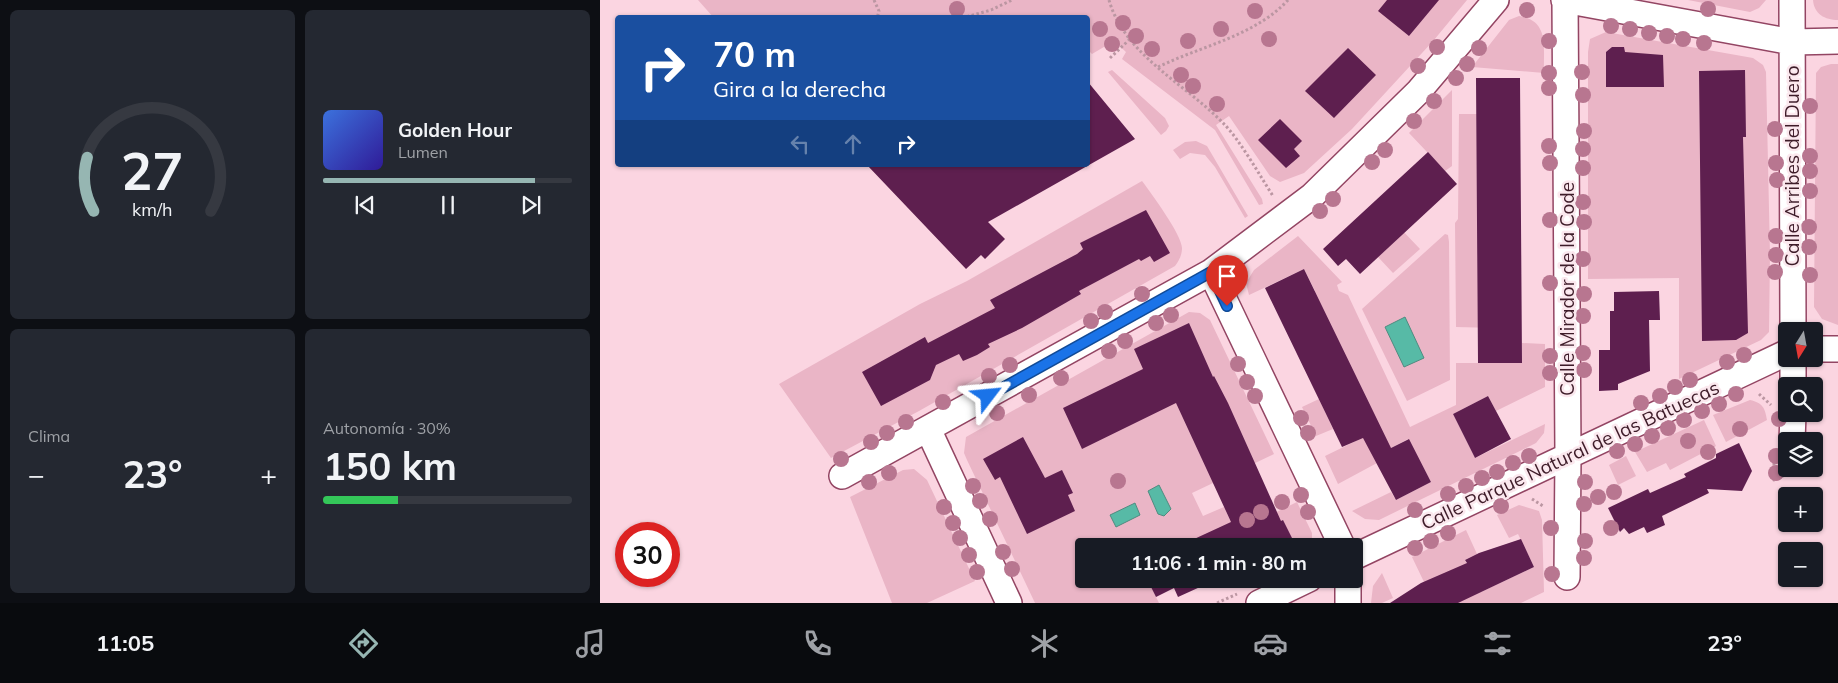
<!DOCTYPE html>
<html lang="es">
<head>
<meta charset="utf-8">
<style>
	body { margin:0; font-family:Mulish,sans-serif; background:#242831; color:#f1f3f6; height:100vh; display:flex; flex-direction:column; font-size:19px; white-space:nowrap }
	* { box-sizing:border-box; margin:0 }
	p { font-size:16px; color:#9ea1a6 }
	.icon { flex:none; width:28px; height:28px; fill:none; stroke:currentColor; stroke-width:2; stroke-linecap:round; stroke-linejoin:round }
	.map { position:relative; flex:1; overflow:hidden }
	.panel { display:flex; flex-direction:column; gap:10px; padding:10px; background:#0d0f14; width:600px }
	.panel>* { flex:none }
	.top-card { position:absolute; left:15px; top:15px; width:475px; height:152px; border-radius:5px; box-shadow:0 1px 4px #0004; background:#1a4fa0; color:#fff; overflow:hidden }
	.needle { width:32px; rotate:191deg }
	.buttons { position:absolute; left:1178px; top:322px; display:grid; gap:10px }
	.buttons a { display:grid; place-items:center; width:45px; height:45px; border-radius:5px; background:#171b24; box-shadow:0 1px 4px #0004; font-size:25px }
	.speed { position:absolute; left:15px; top:522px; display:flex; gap:10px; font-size:25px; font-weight:700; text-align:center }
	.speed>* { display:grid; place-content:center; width:65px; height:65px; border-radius:50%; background:#171b24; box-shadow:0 1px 4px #0004; line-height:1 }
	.speed .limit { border:8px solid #d22; background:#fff; color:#111 }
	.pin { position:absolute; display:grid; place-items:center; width:42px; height:42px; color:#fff; margin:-51px -21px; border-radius:50% 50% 50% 0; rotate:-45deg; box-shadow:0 0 5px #0007 }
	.pin .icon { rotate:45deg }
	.me { position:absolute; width:55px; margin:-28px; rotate:61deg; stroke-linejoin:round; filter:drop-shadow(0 0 4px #0008) }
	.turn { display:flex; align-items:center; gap:18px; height:105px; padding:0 15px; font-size:22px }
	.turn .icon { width:65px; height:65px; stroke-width:2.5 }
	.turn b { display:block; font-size:35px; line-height:42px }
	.lanes { display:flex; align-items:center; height:48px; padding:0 15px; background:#0003; justify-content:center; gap:25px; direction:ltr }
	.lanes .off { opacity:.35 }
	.big { font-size:38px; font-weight:700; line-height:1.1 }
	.panel .widget { flex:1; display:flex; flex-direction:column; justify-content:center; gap:8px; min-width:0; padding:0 18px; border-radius:8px; background:#242831 }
	.panel .dial { align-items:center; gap:0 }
	.dial svg { height:130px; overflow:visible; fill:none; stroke:#363941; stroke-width:7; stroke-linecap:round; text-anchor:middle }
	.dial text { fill:#f1f3f6; stroke:none }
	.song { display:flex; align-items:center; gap:15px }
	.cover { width:60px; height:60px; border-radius:8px; background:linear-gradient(135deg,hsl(220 70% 55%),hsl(250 70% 35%)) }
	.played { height:5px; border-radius:2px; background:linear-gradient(90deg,#96b6b2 85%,#363941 85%) }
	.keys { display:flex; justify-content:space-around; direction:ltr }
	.heat { display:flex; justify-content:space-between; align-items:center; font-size:28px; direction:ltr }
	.charge { height:8px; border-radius:4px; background:linear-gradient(90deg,#34c759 30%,#363941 0) }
	.panel .tiles { flex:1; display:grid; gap:10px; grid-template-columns:repeat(2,1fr) }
	.trip { position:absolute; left:475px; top:538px; width:288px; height:50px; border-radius:5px; background:#171b24; box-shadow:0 1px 4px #0004; font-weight:700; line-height:50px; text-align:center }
	.menu { display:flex; height:80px; justify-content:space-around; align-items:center; background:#090b0e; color:#9ea1a6 }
	.menu .icon { width:35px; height:35px }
	.menu .selected { color:#96b6b2 }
	.menu b { font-size:22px; color:#f1f3f6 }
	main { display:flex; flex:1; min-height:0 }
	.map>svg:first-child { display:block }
</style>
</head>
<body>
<main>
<section class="panel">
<div class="tiles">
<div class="widget dial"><svg viewBox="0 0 100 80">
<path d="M14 69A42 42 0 1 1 86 69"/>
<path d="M14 69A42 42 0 0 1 10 36" stroke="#96b6b2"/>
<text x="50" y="56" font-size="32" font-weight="700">27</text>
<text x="50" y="72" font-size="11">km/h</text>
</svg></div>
<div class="widget">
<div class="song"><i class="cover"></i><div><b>Golden Hour</b><p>Lumen</p></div></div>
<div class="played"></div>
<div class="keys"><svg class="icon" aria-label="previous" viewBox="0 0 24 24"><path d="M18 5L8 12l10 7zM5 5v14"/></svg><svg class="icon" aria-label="pause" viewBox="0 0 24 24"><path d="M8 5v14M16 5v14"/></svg><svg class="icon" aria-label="next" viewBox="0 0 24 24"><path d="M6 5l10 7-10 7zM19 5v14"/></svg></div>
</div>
<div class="widget"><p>Clima</p>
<div class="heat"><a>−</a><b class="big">23°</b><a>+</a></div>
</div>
<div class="widget"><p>Autonomía · 30%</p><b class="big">150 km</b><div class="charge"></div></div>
</div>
</section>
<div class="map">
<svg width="1238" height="603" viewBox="0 0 1238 603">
	<rect width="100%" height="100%" fill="#fbd5e1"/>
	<path fill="#eab5c6" d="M98,0h769l-33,40 -82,89 -48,44 -24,9 -10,-6 -41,-60 -13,9 46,74 1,5 -4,1 -44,-75 -93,-71 4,-7 -12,-11 -22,13 -4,-4v-32h-374z
		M1088,0h78l-7,8 -9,4z
		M1213,0h25v20c-13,0 -24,-6 -25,-20z
		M919,16c31,5 24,31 25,57l-72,-6 37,-47z
		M1006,32l147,26 10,7 3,7 4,183 -1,77 -8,8 -82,39v-101l-91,1v-227l2,-13z
		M1231,64h7v261l-16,-6 -8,-12 2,-234 5,-6z
		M512,70l53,48 4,8 -3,5 -5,4 -53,-63z
		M852,90v76l-7,5 -36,-38z
		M859,114h37v214l-40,-1 -1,-104 3,-4z
		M596,141l11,5 41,70 -3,2 -30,-51 -10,-12 -15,-2 -10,6 -7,-9 12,-8z
		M542,181c9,12 40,54 40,67 0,7 -3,13 -7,18l-256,145 -88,47 -52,-74 141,-80 47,-23z
		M800,228l20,21 -27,24 -15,-16 18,-17z
		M845,234l3,1 1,7 1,138 -43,21 -45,-92z
		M698,236l44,46 -5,3 2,6 9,4 62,132 46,-22v-42h66v-20l23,1v43l-49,24 -8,-15 -35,18 22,44 70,-34 -1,9 -8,10 -157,77 -14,-1 -13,-8 39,-19 5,8 35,-18 -23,-43 -34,18 3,6 -39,21 -13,-28 37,-18 -63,-139 16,-8 -11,-22 -55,26 -3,-12 8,-13z
		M589,312l11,1 10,7 64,134 -82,39 11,23 21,-9 6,13 24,-10 6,10 37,-18 15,31v13h-110l-4,-8 -19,8h-95v33h63l12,24h-124l-68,-143 -3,-7 2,-16z
		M719,399l14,30 -17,7 -14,-29z
		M1150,400c13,3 15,8 17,20l-41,22 -13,-27z
		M1104,420l12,26 -46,24 -4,-7 -19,9 -12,-20z
		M1026,456l10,20 -18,9 -9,-20z
		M314,469l13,11 48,101 -48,22h-35l-42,-106 53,-27z
		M919,505l20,6 3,9 2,72 -23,11h-75l-22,-21 -12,-25 54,-27 11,24 -12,6 16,32 53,-25 -16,-33 -9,4 -12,-23z
		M782,573l11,25 -11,5h-11l2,-17z"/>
	<path fill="#57baa6" stroke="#508b80" d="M805,317l19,41 -20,9 -19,-40z
		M559,485l12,24 -7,7 -6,-2 -10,-23z
		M535,503l5,12 -24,12 -6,-12z"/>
	<path fill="#5e1f4f" d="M787,0h52l-30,36 -31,-25z
		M1012,47h12l1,5 38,3 1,32h-58v-35z
		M748,48l28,27 -42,43 -29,-27z
		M1145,70l1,67h-3l5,196 -12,7 -34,1 -3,-270z
		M876,78h44l2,285h-44z
		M488,82l47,57 -147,83 17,17 -20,20 -4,-4 -15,14 -99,-104h221z
		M680,119l22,22 -8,8 6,7 -14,12 -28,-28z
		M828,152l29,32 -97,90 -14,-15 -8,7 -15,-17z
		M546,210l24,43 -16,9 -4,-6 -9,5 -2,-2 -60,32 2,3 -59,34 -34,16 2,3 -13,8 -14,6 -4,-7 -23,11 -6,15 -49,26 -19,-34 63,-35 3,6 67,-35 -5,-8 87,-46 6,-5 -3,-6z
		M704,269l87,179 18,-9 22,43 -35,18 -33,-62 -21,9 -77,-159z
		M1059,291l1,29h-11l1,51 -32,13v6l-19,1v-41h11v-39h4v-19z
		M589,323l24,54 1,-1 14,27 53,118 2,-1 13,26h-117l52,-24 -55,-119 -94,46 -19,-41 80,-39 -9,-20z
		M888,396l23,43 -36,19 -22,-44z
		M423,437l22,41 17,-8 11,23 -5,2 7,16 -48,23 -27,-57 -5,3 -12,-21z
		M1139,443l13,28 -10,20 -35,-2 2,4 -47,23 3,9 -18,8 -3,-6 -15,7 -5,-6 -4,4 -12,-24 40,-19 2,4 36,-16 -2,-3 32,-16v-4z
		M921,539l13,28 -76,36h-68l31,-20 46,-20 -2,-3 14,-7z
		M547,579h49l4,8 -22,10 -4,-9 -18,9z"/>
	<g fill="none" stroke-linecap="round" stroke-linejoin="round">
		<g stroke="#934563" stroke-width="28">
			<path id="street" d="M964,0l228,42 46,-1
				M965,0l3,454 -1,123
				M1192,0l1,331
				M611,272l131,274
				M1214,349h24
				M1193,386v-27
				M328,429l81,174
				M1192,441l1,-27
				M242,476l369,-204 101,-76 106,-104 78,-92
				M754,557l432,-204
				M748,579v24
				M659,603l50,-24"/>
		</g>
		<path stroke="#bb96a2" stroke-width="3" stroke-dasharray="2.5 2.5" stroke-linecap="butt" d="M274,0l5,11 -2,7
			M509,0c16,56 77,84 115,124 16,16 36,52 49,72
			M362,18l29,-8 21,-10
			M510,58l20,-19
			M558,67c43,-21 97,-31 130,-67
			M1159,394l12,11
			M1174,458v22l24,-11
			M932,499l11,7
			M617,603l20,-9"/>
		<use href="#street" stroke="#fff" stroke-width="25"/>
	</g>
	<g fill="#b87690">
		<circle cx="357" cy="9" r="8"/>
		<circle cx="1108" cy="9" r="8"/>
		<circle cx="927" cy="10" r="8"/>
		<circle cx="655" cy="11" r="8"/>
		<circle cx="523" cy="23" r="8"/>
		<circle cx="1011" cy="26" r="8"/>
		<circle cx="500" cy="29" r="8"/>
		<circle cx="621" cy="29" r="8"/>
		<circle cx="1030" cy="29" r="8"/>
		<circle cx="1049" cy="33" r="8"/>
		<circle cx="536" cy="36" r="8"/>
		<circle cx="1067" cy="36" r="8"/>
		<circle cx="669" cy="39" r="8"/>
		<circle cx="1083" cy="39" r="8"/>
		<circle cx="588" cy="41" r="8"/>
		<circle cx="949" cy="41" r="8"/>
		<circle cx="1104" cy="43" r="8"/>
		<circle cx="512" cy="44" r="8"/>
		<circle cx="837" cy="47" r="8"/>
		<circle cx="879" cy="48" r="8"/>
		<circle cx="552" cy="49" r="8"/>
		<circle cx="867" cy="64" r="8"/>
		<circle cx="818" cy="66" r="8"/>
		<circle cx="982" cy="72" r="8"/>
		<circle cx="949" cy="73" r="8"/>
		<circle cx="581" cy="75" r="8"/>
		<circle cx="856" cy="78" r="8"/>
		<circle cx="593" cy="86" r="8"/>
		<circle cx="949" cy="88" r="8"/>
		<circle cx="983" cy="95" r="8"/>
		<circle cx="834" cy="101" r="8"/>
		<circle cx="617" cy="104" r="8"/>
		<circle cx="1210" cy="106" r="8"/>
		<circle cx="814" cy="121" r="8"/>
		<circle cx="1175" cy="129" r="8"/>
		<circle cx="984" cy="131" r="8"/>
		<circle cx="949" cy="146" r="8"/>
		<circle cx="983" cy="149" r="8"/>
		<circle cx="785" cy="150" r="8"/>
		<circle cx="1210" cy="156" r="8"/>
		<circle cx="772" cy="162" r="8"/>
		<circle cx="950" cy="163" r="8"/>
		<circle cx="1176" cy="163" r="8"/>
		<circle cx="983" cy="168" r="8"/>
		<circle cx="1210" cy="171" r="8"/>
		<circle cx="1177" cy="180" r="8"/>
		<circle cx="1210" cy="191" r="8"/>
		<circle cx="733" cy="199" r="8"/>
		<circle cx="983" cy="202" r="8"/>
		<circle cx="720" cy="211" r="8"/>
		<circle cx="950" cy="220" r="8"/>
		<circle cx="984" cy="222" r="8"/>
		<circle cx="1209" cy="227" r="8"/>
		<circle cx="1176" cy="236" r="8"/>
		<circle cx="1209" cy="247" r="8"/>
		<circle cx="1176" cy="255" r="8"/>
		<circle cx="983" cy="259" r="8"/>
		<circle cx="1175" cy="272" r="8"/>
		<circle cx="1210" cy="275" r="8"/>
		<circle cx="950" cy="283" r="8"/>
		<circle cx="542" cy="294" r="8"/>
		<circle cx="984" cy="294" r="8"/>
		<circle cx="505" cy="312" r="8"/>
		<circle cx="571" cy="315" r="8"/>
		<circle cx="983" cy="316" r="8"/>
		<circle cx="491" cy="321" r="8"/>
		<circle cx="556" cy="323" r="8"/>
		<circle cx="525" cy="341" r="8"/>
		<circle cx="509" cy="351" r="8"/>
		<circle cx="983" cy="353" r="8"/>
		<circle cx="1144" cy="355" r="8"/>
		<circle cx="950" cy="356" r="8"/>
		<circle cx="1127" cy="362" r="8"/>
		<circle cx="638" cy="364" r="8"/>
		<circle cx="410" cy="365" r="8"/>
		<circle cx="984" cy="370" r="8"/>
		<circle cx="950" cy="373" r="8"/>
		<circle cx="389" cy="376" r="8"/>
		<circle cx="461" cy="378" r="8"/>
		<circle cx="1090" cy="380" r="8"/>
		<circle cx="647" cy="382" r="8"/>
		<circle cx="1075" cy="387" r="8"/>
		<circle cx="1136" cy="394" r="8"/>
		<circle cx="429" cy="395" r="8"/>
		<circle cx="655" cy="396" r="8"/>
		<circle cx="1060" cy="396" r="8"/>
		<circle cx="343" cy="402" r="8"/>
		<circle cx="1041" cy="403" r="8"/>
		<circle cx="1119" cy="404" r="8"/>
		<circle cx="1102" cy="411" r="8"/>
		<circle cx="397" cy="413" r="8"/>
		<circle cx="701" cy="418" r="8"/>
		<circle cx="1179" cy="419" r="8"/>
		<circle cx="1084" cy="420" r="8"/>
		<circle cx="306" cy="422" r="8"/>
		<circle cx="1068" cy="428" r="8"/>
		<circle cx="1140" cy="429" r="8"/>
		<circle cx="287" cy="433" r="8"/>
		<circle cx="708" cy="433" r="8"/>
		<circle cx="1052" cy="436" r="8"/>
		<circle cx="1088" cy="441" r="8"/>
		<circle cx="271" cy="442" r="8"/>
		<circle cx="1035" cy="444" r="8"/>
		<circle cx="1017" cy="451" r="8"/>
		<circle cx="1108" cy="452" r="8"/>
		<circle cx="929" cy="456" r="8"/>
		<circle cx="1176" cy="456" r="8"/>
		<circle cx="241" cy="459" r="8"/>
		<circle cx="913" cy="463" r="8"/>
		<circle cx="897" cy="472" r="8"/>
		<circle cx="289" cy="473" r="8"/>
		<circle cx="1176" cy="473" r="8"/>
		<circle cx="882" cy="478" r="8"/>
		<circle cx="518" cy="481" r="8"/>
		<circle cx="269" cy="482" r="8"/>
		<circle cx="985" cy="482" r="8"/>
		<circle cx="373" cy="486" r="8"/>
		<circle cx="866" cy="486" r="8"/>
		<circle cx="1014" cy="492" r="8"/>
		<circle cx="848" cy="494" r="8"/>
		<circle cx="701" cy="495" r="8"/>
		<circle cx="998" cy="497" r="8"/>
		<circle cx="380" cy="501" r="8"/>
		<circle cx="682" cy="502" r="8"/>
		<circle cx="984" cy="504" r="8"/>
		<circle cx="901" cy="506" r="8"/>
		<circle cx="344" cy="507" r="8"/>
		<circle cx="815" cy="510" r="8"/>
		<circle cx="661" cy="512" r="8"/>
		<circle cx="708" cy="512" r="8"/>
		<circle cx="390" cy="519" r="8"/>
		<circle cx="647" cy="520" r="8"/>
		<circle cx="353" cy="523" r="8"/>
		<circle cx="951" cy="528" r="8"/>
		<circle cx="1011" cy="528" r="8"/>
		<circle cx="848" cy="533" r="8"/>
		<circle cx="360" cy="538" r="8"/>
		<circle cx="831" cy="541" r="8"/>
		<circle cx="985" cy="541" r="8"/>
		<circle cx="815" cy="548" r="8"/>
		<circle cx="403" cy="552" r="8"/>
		<circle cx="369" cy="555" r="8"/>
		<circle cx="984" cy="558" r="8"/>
		<circle cx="412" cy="569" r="8"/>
		<circle cx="377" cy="572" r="8"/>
		<circle cx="952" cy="574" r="8"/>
	</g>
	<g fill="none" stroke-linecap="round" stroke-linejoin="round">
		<g stroke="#114b97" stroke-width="12">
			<path id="route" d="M388,396l223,-124 16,34"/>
		</g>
		<use href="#route" stroke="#1a73e8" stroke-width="9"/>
	</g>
	<g text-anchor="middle" stroke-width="5" stroke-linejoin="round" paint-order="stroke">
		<g font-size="19" fill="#3e1c29" stroke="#fbe8ee">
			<text transform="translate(1192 166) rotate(-90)" y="7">Calle Arribes del Duero</text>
			<text transform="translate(967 289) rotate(-90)" y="7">Calle Mirador de la Code</text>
			<text transform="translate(970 455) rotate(-25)" y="7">Calle Parque Natural de las Batuecas</text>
		</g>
	</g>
</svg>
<div class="buttons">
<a><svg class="needle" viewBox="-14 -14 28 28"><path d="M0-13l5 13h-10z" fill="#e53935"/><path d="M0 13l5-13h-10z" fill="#9ea1a6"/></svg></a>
<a><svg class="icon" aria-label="search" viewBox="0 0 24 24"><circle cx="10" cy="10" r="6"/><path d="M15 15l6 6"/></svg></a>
<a><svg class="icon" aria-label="layers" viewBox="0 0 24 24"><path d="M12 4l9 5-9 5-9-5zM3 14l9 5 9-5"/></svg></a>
<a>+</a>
<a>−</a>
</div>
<div class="speed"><div class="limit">30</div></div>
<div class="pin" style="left:627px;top:306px;background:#d93025"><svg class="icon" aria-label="arrive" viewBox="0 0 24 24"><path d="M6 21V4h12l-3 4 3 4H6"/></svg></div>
<svg class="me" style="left:388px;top:396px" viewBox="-20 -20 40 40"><path d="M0-17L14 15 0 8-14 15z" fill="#1a73e8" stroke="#fff" stroke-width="4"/></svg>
<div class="trip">11:06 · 1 min · 80 m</div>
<div class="top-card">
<div class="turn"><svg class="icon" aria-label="right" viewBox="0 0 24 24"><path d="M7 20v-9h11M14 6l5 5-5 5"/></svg><div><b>70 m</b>Gira a la derecha</div></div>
<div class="lanes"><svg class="icon off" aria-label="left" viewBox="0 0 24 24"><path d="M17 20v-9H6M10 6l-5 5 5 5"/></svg><svg class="icon off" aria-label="ahead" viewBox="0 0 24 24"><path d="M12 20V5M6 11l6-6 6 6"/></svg><svg class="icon" aria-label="right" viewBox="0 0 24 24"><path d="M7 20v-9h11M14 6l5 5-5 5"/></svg></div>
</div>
</div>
</main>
<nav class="menu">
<b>11:05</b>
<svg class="icon selected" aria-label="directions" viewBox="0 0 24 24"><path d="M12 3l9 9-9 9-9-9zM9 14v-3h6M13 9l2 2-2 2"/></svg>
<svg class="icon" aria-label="music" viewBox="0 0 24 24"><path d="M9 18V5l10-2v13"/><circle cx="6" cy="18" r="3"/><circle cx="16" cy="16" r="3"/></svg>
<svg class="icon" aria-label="phone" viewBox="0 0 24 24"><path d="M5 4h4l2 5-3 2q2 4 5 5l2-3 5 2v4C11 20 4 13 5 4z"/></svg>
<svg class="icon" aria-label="climate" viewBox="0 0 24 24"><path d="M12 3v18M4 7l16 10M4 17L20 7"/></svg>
<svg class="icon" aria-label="car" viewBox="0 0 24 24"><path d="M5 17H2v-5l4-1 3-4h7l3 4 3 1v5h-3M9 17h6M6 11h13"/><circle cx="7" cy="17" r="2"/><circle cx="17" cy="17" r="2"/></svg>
<svg class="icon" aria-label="filters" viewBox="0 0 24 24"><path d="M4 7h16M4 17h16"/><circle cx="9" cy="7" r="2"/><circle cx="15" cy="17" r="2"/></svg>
<b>23°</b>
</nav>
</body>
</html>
